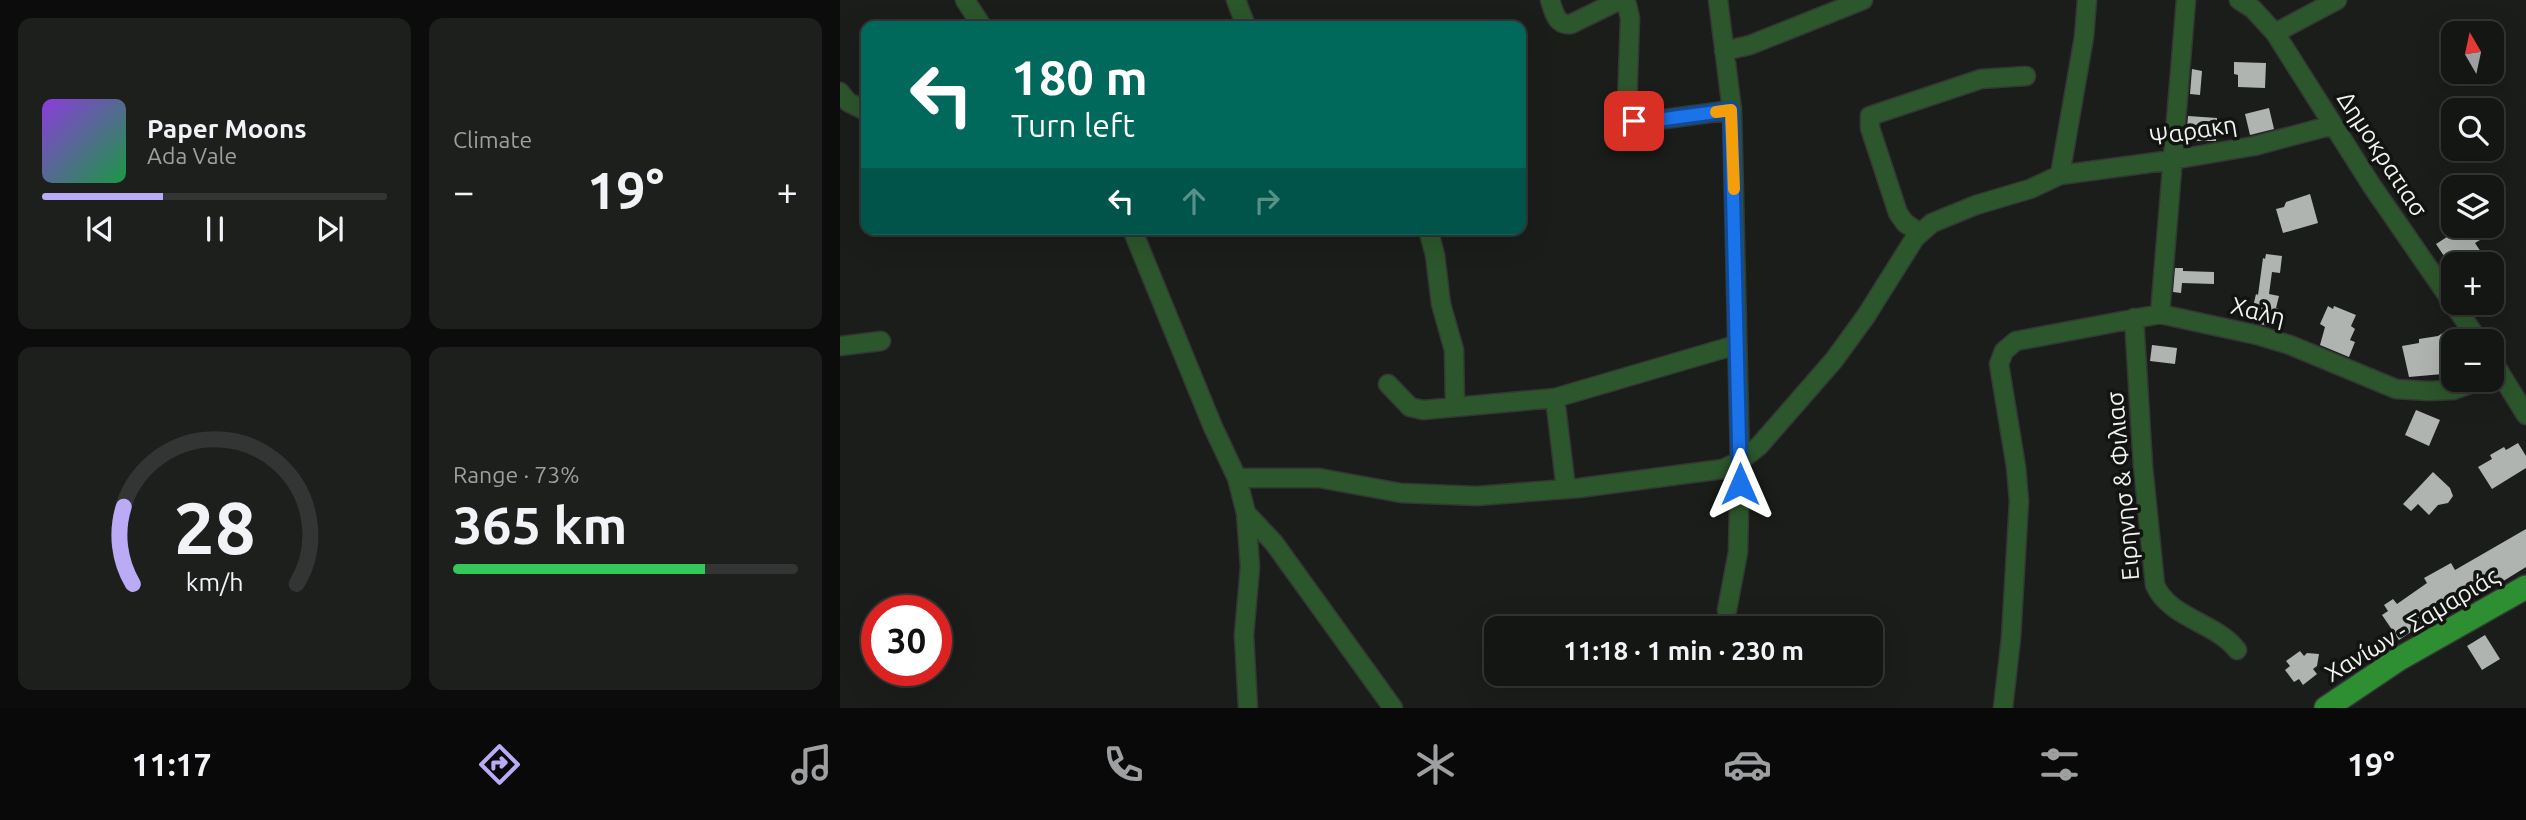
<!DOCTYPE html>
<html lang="en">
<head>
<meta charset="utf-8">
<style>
	body { margin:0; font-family:Ubuntu,sans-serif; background:#1d1f1d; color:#f1f3f6; height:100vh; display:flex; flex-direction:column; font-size:26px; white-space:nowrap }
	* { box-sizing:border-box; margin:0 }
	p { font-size:23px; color:#9d9fa0 }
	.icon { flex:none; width:38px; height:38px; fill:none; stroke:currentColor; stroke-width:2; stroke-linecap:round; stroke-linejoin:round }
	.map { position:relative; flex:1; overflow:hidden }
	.side { display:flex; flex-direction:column; gap:18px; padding:18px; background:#0b0c0b; width:840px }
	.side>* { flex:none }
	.guide { position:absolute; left:21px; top:21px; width:665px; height:214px; border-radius:14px; box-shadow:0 7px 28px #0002,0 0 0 2px #333534; background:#00695c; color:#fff; overflow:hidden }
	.needle { width:46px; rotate:351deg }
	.buttons { position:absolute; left:1601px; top:21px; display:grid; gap:14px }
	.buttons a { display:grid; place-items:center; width:63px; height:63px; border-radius:14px; background:#141614; box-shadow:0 7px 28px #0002,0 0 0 2px #333534; font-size:35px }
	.speed { position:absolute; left:21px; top:595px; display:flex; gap:14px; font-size:35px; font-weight:700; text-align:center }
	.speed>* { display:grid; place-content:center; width:91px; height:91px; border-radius:50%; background:#141614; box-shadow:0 7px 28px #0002,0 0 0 2px #333534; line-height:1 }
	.speed .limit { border:10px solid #d22; background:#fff; color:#111 }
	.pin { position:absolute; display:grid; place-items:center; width:60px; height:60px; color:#fff; margin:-30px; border-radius:14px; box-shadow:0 4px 10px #0006 }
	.me { position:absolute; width:77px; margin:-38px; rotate:0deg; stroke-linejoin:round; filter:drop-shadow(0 0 5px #0008) }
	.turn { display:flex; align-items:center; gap:24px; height:147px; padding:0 35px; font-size:32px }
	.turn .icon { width:91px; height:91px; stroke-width:2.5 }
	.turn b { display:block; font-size:49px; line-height:60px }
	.lanes { display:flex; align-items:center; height:66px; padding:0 35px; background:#0003; justify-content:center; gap:35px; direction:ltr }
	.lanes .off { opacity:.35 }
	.big { font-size:52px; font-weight:600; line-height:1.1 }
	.side .card { flex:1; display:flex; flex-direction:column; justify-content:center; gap:10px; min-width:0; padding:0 24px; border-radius:14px; background:#1d1f1d }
	.side .dial { align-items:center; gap:0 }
	.dial svg { height:182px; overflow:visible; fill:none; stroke:#333534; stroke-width:7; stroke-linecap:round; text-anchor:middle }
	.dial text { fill:#f1f3f6; stroke:none }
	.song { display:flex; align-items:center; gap:21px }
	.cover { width:84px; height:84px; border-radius:10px; background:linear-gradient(135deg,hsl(270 70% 55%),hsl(140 70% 35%)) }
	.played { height:7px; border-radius:4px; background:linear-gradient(90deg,#bbaaf6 35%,#333534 35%) }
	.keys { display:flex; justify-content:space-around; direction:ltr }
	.heat { display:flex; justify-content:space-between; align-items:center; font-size:38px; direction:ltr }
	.charge { height:10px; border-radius:5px; background:linear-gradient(90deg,#34c759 73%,#333534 0) }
	.side .tiles { flex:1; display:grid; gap:18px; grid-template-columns:repeat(2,1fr) }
	.trip { position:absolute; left:644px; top:616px; width:399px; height:70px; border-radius:14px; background:#141614; box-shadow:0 7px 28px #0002,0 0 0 2px #333534; font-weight:600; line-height:70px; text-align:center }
	.tabs { display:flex; height:112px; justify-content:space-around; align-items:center; background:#080908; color:#9d9fa0 }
	.tabs .icon { width:49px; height:49px }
	.tabs .on { color:#bbaaf6 }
	.tabs b { font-size:32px; color:#f1f3f6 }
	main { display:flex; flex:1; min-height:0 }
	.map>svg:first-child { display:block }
</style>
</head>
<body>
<main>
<section class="side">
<div class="tiles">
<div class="card">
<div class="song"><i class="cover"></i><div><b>Paper Moons</b><p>Ada Vale</p></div></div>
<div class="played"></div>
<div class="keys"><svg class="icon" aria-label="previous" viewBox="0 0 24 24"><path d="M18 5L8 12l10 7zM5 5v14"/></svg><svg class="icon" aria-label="pause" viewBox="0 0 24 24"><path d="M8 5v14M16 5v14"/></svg><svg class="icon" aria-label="next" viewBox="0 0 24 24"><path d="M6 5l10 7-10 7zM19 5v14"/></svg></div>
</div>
<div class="card"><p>Climate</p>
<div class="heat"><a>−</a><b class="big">19°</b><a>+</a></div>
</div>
<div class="card dial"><svg viewBox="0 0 100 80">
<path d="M14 69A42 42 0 1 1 86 69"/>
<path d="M14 69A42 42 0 0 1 10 35" stroke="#bbaaf6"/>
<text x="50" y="56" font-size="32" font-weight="700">28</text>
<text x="50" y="72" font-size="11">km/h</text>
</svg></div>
<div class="card"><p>Range · 73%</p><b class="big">365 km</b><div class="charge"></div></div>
</div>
</section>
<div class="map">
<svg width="1686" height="708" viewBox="0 0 1686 708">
	<rect width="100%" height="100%" fill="#1a1d1a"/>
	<path fill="#b0b4b0" d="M1394,62l32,1 -1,25 -27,-1v-12l-4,-1z
		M1352,69l10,2 -2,24 -10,-1z
		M1429,108l5,21 -24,6 -5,-21z
		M1348,116l29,2 -1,23h-30z
		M1470,194l8,29 -35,10 -7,-24 8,-2 2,-5z
		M1624,226h6l10,14 -5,3 14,21h-29l-9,-12 -7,4 -8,-12z
		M1426,254l16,2 -2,17 -8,-1 -3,22 10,2 -3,12 3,1 -4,16 -3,-1v3l-20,-5 1,-2 -3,-1 6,-25 2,1 5,-37 2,1z
		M1335,268h8v3l31,1v12l-32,-1 -1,10 -8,-1z
		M1488,306l5,3 1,-3 22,9 -5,11 4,3 -5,11 5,2 -6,15 -29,-12 5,-18 -5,-3z
		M1609,329l5,8v36l-45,4 -7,-31 17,-3v-4l19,-3z
		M1312,345l25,3 -2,16 -25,-3z
		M1576,410l24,10 -11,26 -24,-11z
		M1678,443l8,13v12l-34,21 -14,-22 14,-8 -2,-4 14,-8 2,3z
		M1593,472l17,16 3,8 -5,7 -10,2 -9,10 -11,-11 -7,7 -8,-7z
		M1686,529v38l-42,26 -6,-11 -50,28 5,7 -34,23 -17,-25 6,-4 -4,-6 9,-6 4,5 30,-21 -3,-5 27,-15 4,7z
		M1645,635l15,24 -18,11 -15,-24z
		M1460,651l4,5 3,-3 12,1 -2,12 -4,3 4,5 -14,11 -4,-6 -5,3 -9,-12 5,-4 -4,-5z"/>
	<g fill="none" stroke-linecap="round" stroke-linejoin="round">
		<g stroke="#343734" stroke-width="21">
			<path id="minor" d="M125,0l17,26
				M396,0l10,26
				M710,0c4,12 6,26 21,24l47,-23h5l4,4 3,13 -3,88 7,15 8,1 90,-12
				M878,0l14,110 8,351 -2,91 -11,58
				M1399,0l14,9 22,24 97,153 107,155
				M1435,33l62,-33
				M884,51l26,-6 113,-45
				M0,92l8,10 18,9
				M1220,175l24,-138 3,-37
				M292,229l81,198 24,51 9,35 4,54 -6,68 4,73
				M588,229l7,26 6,49 13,46 1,56
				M1080,233l-15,-10 -7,-10 -28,-85v-12l111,-37 45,-3
				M1320,314l26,-314
				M1294,318l9,148 12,119c14,33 62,38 82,65
				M0,346l41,-5
				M1652,360l34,55
				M548,384l22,23 13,3 132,-12 181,-53
				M715,398l11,91
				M397,478h82l82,15 76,3 102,-8 144,-19 17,-8 19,-15 75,-86 32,-44 49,-78 17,-15 44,-18 54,-16 30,-14 112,-15 82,-14 79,-21
				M406,513l28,30 119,165
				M1163,708l8,-70 8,-137 -3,-34 -17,-103 5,-13 12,-10 144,-27 97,21 33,10 106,44 32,2 25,-1 28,-10"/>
		</g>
		<g stroke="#343734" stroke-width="26">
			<path id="major" d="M1486,708l73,-49 127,-72"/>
		</g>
		<use href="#minor" stroke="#2c562b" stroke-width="18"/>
		<use href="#major" stroke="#2e8f32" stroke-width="23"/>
	</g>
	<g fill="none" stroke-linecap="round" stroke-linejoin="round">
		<g stroke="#114b97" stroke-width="18">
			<path id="route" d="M794,121l8,1 89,-12 9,374"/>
		</g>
		<use href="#route" stroke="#1a73e8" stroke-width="12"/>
		<path stroke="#f59e0b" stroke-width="12" d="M876,112l15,-2 3,79"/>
	</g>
	<g text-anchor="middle" stroke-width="7" stroke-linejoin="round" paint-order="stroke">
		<g font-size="24" fill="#f1f3f1" stroke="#111411">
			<text transform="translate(1353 131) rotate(-9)" y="8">Ψαρακη</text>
			<text transform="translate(1542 154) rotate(57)" y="8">Δημοκρατιασ</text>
			<text transform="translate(1418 312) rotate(14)" y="8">Χαλη</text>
			<text transform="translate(1283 486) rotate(-95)" y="8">Ειρηνησ &amp; Φιλιασ</text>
			<text transform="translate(1572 625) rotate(-31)" y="8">Χανίων - Σαμαριάς</text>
		</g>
	</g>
</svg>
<div class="buttons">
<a><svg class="needle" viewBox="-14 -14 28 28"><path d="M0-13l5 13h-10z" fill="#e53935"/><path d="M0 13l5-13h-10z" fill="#9d9fa0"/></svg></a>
<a><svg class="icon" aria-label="search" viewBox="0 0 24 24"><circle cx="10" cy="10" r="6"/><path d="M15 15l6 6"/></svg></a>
<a><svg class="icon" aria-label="layers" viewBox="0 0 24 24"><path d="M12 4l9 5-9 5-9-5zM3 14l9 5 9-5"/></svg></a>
<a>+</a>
<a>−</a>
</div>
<div class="speed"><div class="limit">30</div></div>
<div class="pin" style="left:794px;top:121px;background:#d93025"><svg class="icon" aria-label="arrive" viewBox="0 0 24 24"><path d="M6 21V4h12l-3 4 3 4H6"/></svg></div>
<svg class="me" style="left:900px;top:484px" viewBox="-20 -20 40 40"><path d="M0-17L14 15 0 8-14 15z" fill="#1a73e8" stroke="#fff" stroke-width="4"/></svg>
<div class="trip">11:18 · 1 min · 230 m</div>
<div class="guide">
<div class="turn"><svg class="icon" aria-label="left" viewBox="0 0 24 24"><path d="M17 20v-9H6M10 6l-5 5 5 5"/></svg><div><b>180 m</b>Turn left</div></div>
<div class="lanes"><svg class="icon" aria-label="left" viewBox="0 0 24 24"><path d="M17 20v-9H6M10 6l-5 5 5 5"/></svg><svg class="icon off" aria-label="ahead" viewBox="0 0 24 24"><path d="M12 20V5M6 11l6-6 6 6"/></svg><svg class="icon off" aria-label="right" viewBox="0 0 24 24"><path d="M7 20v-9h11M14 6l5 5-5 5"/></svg></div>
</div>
</div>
</main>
<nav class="tabs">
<b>11:17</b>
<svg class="icon on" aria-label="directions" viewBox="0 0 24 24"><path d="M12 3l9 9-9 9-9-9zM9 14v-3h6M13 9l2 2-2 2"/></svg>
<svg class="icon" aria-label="music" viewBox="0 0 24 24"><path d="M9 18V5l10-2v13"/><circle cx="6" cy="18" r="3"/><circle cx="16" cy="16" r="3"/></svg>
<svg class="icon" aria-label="phone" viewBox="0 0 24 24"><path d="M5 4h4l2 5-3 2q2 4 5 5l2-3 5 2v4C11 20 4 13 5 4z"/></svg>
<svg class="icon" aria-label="climate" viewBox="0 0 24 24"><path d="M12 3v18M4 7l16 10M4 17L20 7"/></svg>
<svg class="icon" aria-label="car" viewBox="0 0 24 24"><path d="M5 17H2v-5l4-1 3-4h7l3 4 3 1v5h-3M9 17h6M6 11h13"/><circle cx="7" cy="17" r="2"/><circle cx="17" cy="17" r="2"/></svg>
<svg class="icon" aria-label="filters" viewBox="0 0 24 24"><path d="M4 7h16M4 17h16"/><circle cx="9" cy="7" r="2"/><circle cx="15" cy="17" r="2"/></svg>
<b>19°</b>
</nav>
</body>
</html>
